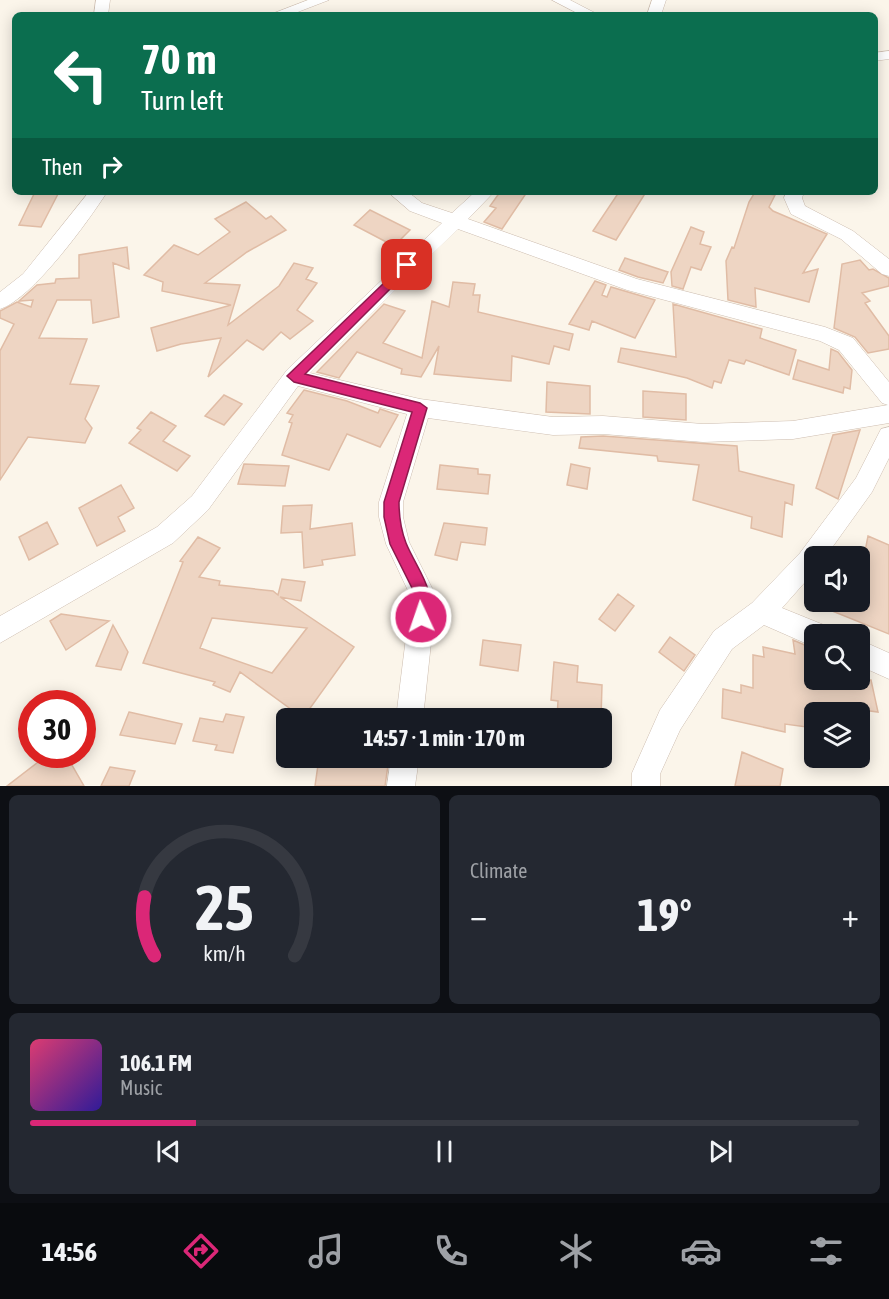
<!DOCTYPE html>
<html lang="en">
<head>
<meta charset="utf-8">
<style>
	body { margin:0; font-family:"Asap Condensed",sans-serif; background:#242831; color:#f1f3f6; height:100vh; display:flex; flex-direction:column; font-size:22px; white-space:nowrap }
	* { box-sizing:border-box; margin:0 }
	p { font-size:20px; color:#9ea1a6 }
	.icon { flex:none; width:33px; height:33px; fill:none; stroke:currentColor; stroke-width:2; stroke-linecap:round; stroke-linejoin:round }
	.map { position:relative; height:786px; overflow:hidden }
	.details { display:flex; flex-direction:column; gap:9px; padding:9px; background:#0d0f14; flex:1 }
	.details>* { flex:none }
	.top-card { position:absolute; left:12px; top:12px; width:866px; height:183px; border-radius:9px; box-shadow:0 3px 15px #0003; background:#0b6e4f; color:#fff; overflow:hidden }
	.buttons { position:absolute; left:804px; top:546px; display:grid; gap:12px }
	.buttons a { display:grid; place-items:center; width:66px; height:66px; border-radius:9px; background:#171b24; box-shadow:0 3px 15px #0003; font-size:30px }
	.speed { position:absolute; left:18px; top:690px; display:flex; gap:12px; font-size:30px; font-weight:700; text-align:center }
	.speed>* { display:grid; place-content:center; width:78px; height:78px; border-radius:50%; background:#171b24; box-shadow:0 3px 15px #0003; line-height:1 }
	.speed .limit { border:9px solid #d22; background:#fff; color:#111 }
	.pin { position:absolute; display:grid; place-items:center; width:51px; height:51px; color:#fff; margin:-26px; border-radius:12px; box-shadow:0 3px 9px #0006 }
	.me { position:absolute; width:66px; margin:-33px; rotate:357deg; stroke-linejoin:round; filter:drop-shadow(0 0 4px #0008) }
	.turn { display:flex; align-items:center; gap:21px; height:126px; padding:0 30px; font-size:27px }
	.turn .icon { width:78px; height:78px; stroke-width:2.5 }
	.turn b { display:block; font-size:42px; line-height:51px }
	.then { display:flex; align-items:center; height:57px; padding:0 30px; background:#0003; gap:12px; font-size:22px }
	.big { font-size:45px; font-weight:700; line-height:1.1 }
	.details .widget { flex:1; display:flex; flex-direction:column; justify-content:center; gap:9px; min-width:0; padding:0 21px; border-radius:9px; background:#242831 }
	.details .dial { align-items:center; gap:0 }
	.dial svg { height:156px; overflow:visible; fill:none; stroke:#363941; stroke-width:7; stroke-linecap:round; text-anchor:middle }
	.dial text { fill:#f1f3f6; stroke:none }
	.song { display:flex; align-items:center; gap:18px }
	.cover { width:72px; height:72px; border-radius:9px; background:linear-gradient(135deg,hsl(340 70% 55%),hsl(250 70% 35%)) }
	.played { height:6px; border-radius:3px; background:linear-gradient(90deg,#db2777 20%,#363941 20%) }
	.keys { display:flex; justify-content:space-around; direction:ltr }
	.heat { display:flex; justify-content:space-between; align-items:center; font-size:33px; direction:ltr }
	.details .tiles { flex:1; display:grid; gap:9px; grid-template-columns:1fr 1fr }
	.widget:last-child { grid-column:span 2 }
	.trip { position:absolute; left:276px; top:708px; width:336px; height:60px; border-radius:9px; background:#171b24; box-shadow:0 3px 15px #0003; font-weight:700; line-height:60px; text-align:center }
	.tab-bar { display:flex; height:96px; justify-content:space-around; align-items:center; background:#090b0e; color:#9ea1a6 }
	.tab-bar .icon { width:42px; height:42px }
	.tab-bar .selected { color:#db2777 }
	.tab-bar b { font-size:27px; color:#f1f3f6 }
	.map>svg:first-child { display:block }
</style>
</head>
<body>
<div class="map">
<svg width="889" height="786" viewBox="0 0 889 786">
	<rect width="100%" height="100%" fill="#fbf5ea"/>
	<path fill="#eed5c3" stroke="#e0bca5" stroke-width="1.5" fill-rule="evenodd" d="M35,192h24l-18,35 -22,-2z
		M500,192h27l-25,37 -18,-7 12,-14 -6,-2z
		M619,192h27l-30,48 -23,-9z
		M755,192l20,3 -6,12 4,4 54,23 -24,39 15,-4 -9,33 -54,-14 1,19 -28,-7 -2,-39 6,-14 2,1 15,-46z
		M246,202l20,17 5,-3 15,14 -39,22 -42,31 35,2 -12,40 51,-39 15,-23 19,5 -7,11 11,4 -20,27 16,11 -23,18 -9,-7 -18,18 -16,-10 -39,37 13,-39 -40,6 -24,7 -6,-23 80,-23 -69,-14 1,-9 -19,-7 30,-30 24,10 32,-23 -15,-13z
		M370,210l40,20 -16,16 -40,-21z
		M691,227l13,5 -4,12 11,3 -10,23 -10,-3 -8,22 -11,-3 -1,-14z
		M127,247l2,22 -16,-6 6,54 -26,6 -2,-23h-34l-18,38 48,1 -17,45 29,2 -14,33 7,9 -7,15 -57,-6 -28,43v-129l14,-27 -14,-6v-7l17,-9 14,5 2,-7 -14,1 18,-16 18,-2 1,-4 23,-1v-23z
		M625,258l43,14 -5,11 -25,-6 -19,-7z
		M860,260l9,10 4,-1 16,9v8l-27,7 8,8 -5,2 24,33v13l-21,4 -13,-16 -21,-9 8,-64z
		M595,281l11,4 -4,10 5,2 4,-10 44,13 -20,38 -43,-17 -3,9 -20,-6z
		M453,282l22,2 -2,11h7l-2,17 95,22 -4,16 -15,-4 -5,18 -37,-8 -1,25 -77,-7 5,-28 -18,31 -20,-3 1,-5 -45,-17 -18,26 -22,-6 67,-68 21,7 -22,32 39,15 10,-57 17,6z
		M673,304l89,25 -2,9 36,12 -7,25 -43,-15 -2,4 -15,-4 -8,23 -7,-2 -2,7 -25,-10 -69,-16 3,-14 55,9z
		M831,349l7,3 14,18 -2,19 -6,-2 -1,6 -50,-14 5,-19 31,10z
		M547,382l43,4v28l-44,-2z
		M304,390l43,11 31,12 2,-4 18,6 -18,32 -33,-13 -18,36 -47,-15 10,-32 -3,-1 4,-7 -6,-2z
		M643,391l43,3v26l-43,-3z
		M224,395l18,9 -18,21 -19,-9z
		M151,412l25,14 -13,15 27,15 -13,15 -48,-28 12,-13 -4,-2z
		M860,430l-22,69 -22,-11 17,-53z
		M603,436l134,10 2,25 55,14 -2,20 -7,-3 -3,35 -31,-9 1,-11 -59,-17 6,-35 -41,-4 -1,-5 -78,-8 2,-11z
		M244,464l45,2 -4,20 -47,-2z
		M571,464l19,4 -3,21 -20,-4z
		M440,465l38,4v5l12,1 -2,19 -51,-5z
		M121,485l13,23 -16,9 7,14 -28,15 -18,-38z
		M312,505l-2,24 42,-6 3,32 -33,5 1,5 -19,3 -2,-36 -21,1 2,-27z
		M47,522l11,22 -29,16 -10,-23z
		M444,523l43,5 -2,17 -24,-3 -4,18 -22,-5z
		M868,536l21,9v89l-79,-32h50v-25z
		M198,537l22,11 -21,29 21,4 -1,4 54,6 5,4 4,-16 23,3 -4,19 -21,-4 74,50 -51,71 -63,-46 -10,20 -17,-7 2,-3 -72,-19 40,-101 -3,-1zM212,618l95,10 -35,45 -72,-25z
		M618,594l16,12 -19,25 -16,-12z
		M61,614l48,7 -43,29 -16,-29z
		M113,625l15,27 -7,18 -25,-4z
		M670,637l25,18 -11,16 -25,-19z
		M483,640l38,5 -3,26 -38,-6z
		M793,640l21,9v31h57l7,32 -45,-6 1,6h-20v16l-29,-4v8l-63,-14 1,-29 18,4v-8l12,3v-33l11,2 -1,-10 32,7z
		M554,662l24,4 -1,16 25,3 -1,33h-44l1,-17 -7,-1z
		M129,712l53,12 -7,20 -55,-9z
		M226,714l18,3 -11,36 -18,-3 2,-5 -24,-4 7,-23 23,4z
		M742,752l41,17 -3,17h-45z
		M46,756l23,4 15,26h-77z
		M319,758h70l-4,28h-70z
		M110,767l25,4 -6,15h-28z"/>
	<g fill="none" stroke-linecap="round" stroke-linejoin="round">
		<g stroke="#cdbdb0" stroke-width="1">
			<path id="street" d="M96,0h14l-2,15h-14z
				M308,0h21l-39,15h-21z
				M552,0h18l29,15h-18z
				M652,0h14l-5,15h-14z
				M889,51v8l-15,2v-8z
				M89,192h18c-19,30 -75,107 -107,117v-17l23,-18z
				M388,192h20l14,11 30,10 23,-21h19l-26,27 169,60 188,48 28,11 36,44v41l-96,16 -90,3 -100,-8 -50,1 -125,-17 -25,84v15l6,25 27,54 -13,122h-27l15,-121 -25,-53 -7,-27v-15l28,-88 -109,-28 -90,124 -35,33 -173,100v-27l157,-89 35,-31 95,-126 155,-147 -32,-12zM458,229l169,61 193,51 19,9 43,53 6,2 -95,16 -90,3 -100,-8 -50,1 -133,-18 -110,-26z
				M786,192h18l-2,6 3,8 48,25 36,28v17l-7,-2 -41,-35 -50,-25 -7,-16z
				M889,427v31l-17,34 -46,64h-12v16l-32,36 42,17 4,9h-14v13l-50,-22 -32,24 -52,81 -20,44v12h-28v-13l28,-63 54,-79 38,-28 48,-50 56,-75 25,-49z
				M860,640l29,13v26l-29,-13z
				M391,758h28l-4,28h-28z"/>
		</g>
		<use href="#street" fill="#fff" fill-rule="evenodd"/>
	</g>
	<path fill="#db2777" stroke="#8e194d" stroke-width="1.5" d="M407,261l6,4 -2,3 -106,106 115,29 7,5 -28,94c0,14 2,28 7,41 11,27 33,49 21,80l-6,2 -6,-2 -2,-6 3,-21 -26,-52 -6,-27v-15l28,-90 -118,-30 -7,-6z"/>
</svg>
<div class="buttons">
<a><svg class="icon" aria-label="sound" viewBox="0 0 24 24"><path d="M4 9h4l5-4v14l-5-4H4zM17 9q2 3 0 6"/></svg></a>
<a><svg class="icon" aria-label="search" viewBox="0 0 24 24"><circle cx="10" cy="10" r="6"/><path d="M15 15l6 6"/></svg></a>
<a><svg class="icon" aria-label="layers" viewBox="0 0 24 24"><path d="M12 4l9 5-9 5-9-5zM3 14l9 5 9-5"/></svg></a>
</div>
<div class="speed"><div class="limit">30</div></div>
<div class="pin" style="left:407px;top:265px;background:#d93025"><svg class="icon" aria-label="arrive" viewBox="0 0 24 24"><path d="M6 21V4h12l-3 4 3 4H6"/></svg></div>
<svg class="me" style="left:421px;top:617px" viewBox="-20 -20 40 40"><circle r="17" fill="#db2777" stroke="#fff" stroke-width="3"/><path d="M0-11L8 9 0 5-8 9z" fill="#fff"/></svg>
<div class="trip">14:57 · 1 min · 170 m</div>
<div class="top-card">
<div class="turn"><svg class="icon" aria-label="left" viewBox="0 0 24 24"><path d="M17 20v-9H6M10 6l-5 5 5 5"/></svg><div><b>70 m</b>Turn left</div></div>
<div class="then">Then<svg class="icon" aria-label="right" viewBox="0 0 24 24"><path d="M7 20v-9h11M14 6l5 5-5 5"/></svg></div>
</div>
</div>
<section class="details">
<div class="tiles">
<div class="widget dial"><svg viewBox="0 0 100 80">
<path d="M14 69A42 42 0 1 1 86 69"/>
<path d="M14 69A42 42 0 0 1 9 39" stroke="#db2777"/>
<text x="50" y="56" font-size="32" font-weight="700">25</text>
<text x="50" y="72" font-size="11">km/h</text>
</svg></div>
<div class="widget"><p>Climate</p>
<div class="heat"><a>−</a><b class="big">19°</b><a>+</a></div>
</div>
<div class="widget">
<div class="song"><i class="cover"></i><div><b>106.1 FM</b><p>Music</p></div></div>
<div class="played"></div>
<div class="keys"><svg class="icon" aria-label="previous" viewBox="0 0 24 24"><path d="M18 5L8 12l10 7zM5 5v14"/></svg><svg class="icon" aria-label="pause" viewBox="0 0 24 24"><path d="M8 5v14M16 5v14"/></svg><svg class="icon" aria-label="next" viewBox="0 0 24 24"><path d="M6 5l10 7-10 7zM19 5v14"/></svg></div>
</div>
</div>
</section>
<nav class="tab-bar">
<b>14:56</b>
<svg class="icon selected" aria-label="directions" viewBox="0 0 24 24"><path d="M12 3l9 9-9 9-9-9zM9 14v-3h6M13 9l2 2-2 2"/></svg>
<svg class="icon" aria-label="music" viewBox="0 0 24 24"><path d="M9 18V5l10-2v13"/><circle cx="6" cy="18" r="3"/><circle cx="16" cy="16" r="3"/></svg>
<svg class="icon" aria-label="phone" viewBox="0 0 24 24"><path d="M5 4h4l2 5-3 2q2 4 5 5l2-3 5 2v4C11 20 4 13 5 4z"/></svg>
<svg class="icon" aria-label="climate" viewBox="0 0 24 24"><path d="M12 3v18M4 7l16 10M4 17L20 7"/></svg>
<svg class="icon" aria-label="car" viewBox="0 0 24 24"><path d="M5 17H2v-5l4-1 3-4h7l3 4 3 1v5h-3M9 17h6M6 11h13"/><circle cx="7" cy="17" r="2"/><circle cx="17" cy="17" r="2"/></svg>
<svg class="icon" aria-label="filters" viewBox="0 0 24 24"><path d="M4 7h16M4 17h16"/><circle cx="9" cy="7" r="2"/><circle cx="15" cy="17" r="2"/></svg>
</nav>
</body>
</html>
